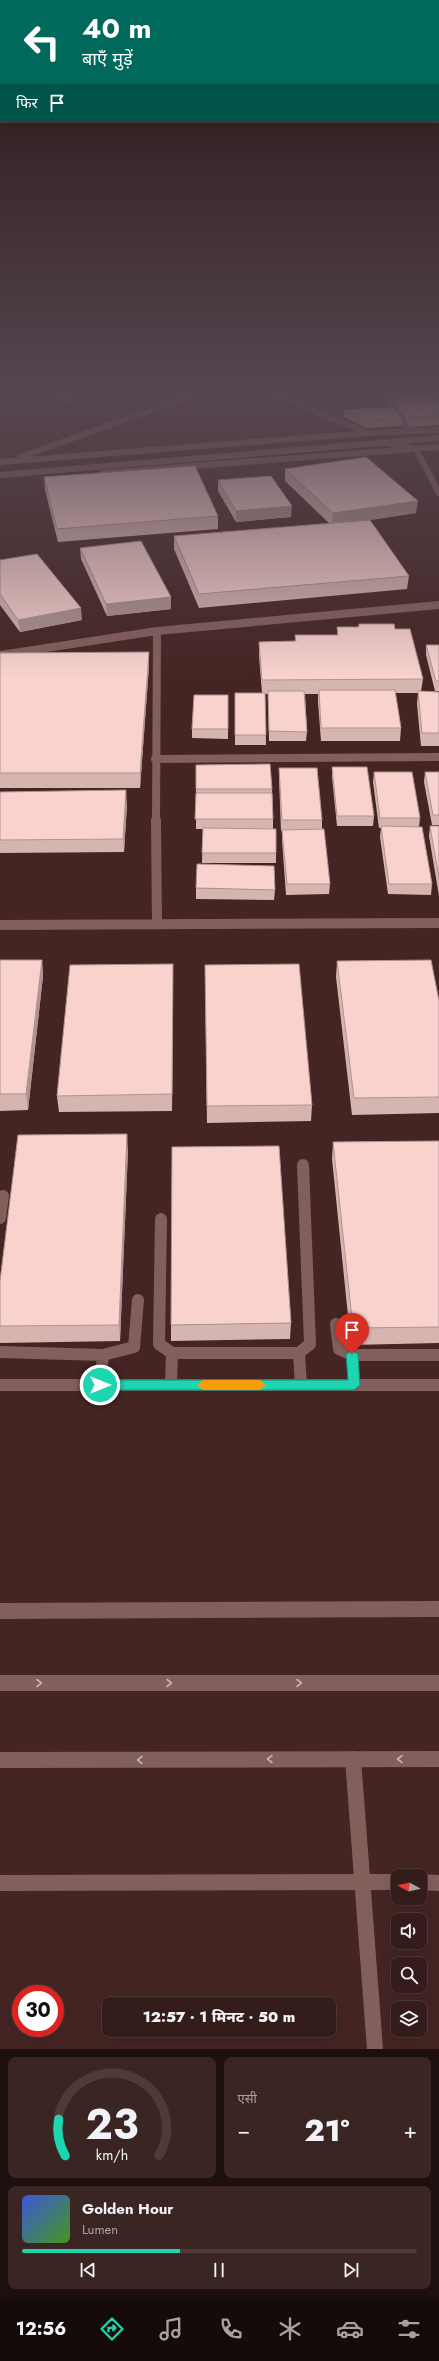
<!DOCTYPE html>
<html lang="hi">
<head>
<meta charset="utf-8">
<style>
	body { margin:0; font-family:Jost,"Noto Sans Devanagari",sans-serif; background:#3b2523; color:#f1f3f6; height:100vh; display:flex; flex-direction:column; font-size:15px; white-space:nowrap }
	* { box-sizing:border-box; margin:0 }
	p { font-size:13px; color:#a9a1a2 }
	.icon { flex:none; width:22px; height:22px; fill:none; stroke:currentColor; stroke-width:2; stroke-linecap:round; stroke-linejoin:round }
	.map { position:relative; height:2049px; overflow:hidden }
	.sheet { display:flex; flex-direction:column; gap:8px; padding:8px; background:#1c0f0e; flex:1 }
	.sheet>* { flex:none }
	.guide { position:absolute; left:0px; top:0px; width:439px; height:122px; box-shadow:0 4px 16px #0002,0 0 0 1px #4e3a39; background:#00695c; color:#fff; overflow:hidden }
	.needle { width:26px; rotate:278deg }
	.fabs { position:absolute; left:391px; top:1869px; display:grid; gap:8px }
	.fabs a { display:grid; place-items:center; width:36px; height:36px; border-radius:8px; background:#331c1a; box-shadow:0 4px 16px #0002,0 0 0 1px #4e3a39; font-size:20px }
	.speed { position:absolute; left:12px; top:1985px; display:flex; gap:8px; font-size:20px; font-weight:700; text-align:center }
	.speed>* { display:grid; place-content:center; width:52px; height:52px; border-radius:50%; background:#331c1a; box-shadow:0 4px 16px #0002,0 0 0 1px #4e3a39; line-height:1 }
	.speed .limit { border:6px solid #d22; background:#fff; color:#111 }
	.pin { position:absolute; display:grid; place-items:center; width:34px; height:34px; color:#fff; margin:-41px -17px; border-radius:50% 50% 50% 0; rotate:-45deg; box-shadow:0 0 4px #0007 }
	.pin .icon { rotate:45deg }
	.me { position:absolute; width:44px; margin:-22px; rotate:90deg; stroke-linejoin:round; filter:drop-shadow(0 0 3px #0008) }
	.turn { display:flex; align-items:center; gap:14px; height:84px; padding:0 16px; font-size:18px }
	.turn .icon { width:52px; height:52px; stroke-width:2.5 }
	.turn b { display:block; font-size:28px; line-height:34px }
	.then { display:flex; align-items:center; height:38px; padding:0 16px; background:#0003; gap:8px; font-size:15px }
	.big { font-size:30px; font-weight:800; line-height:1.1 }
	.sheet .widget { flex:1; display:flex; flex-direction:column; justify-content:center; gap:6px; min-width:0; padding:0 14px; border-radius:8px; background:#3b2523 }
	.sheet .dial { align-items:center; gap:0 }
	.dial svg { height:104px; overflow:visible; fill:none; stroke:#4e3a39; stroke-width:7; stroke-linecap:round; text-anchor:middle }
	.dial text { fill:#f1f3f6; stroke:none }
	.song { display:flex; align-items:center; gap:12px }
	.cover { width:48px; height:48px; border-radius:6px; background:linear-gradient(135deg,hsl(230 70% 55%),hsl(100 70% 35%)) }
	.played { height:4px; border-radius:2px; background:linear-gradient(90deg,#1ed5b1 40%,#4e3a39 40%) }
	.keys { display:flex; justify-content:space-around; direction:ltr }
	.heat { display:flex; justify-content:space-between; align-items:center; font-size:22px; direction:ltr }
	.sheet .tiles { flex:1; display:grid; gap:8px; grid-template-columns:1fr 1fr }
	.widget:last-child { grid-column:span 2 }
	.trip { position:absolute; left:102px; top:1997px; width:234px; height:40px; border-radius:8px; background:#331c1a; box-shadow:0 4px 16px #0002,0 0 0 1px #4e3a39; font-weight:800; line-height:40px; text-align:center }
	.tab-bar { display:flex; height:64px; justify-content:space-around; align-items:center; background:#140b0a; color:#a9a1a2 }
	.tab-bar .icon { width:28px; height:28px }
	.tab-bar .active { color:#1ed5b1 }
	.tab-bar b { font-size:18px; color:#f1f3f6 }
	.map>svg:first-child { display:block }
</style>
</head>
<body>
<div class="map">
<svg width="439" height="2049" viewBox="0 0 439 2049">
	<rect width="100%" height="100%" fill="#442523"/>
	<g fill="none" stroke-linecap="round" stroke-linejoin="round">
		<path stroke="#835f5c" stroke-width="6" d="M277,396l11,-5"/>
		<path stroke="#835f5c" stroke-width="12" d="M0,1218l3,-22
			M161,1219l-2,125 13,9h127l11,-9 -7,-179
			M336,1324l3,25 13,6h87
			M0,1352l103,3 31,-8 4,-47
			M299,1353l2,32
			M352,1355l2,30
			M100,1385l3,-30
			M171,1385l1,-32"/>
		<path stroke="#835f5c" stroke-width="6" d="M43,391l27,10
			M266,391l100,41
			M404,392l-19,2 25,37
			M383,442l33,7
			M20,457l186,-66
			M0,462l368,-29 71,-3"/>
		<path stroke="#835f5c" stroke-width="8" d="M0,655l157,-24 282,-26
			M155,759l284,-2
			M156,821l1,-190"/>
		<path stroke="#835f5c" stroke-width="10" d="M156,820l1,104
			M0,925l439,-2"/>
		<path stroke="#835f5c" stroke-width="12" d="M0,1385h439"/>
		<path stroke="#835f5c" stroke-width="16" d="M353,1759l22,290"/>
		<path stroke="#835f5c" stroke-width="6" d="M416,449l23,44
			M102,473l337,-26
			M0,475l439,-37"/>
		<path stroke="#835f5c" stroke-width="16" d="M0,1611l439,-2
			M0,1683h439
			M0,1760l439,-1
			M420,1882l19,1
			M0,1883l398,-1"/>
	</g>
	<path fill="#d6b5b1" d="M390,391h45l4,12v22l-29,2 -20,-32z
		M344,410l58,8v8l-36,2 -22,-11z
		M285,469l131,44 -47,7 40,56 -2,13 -208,19 -25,-59v-13l156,-12 -45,-43z
		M44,477l174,39v13l-160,13 -13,-52z
		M218,480l73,37 -55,5 -18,-31z
		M80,548l91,61 -64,7 -26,-57z
		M0,560l82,60 -62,12 -20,-27z
		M359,624l36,5 28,50 -2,12 18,1v54h-18l-4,-42 1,-11h-23l6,35 -1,13h-79l-3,-39v-8h-13l2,38 -1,9h-37l-1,-47h-3l1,51h-31v-52h27l-3,-37v-14l36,-1v-6h42v-8h21z
		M426,645h13v46h-4l-9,-36z
		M0,653l149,13 -9,122h-140z
		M228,695v44l-36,-1v-9z
		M332,767l42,49 -1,10h-36l-5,-49z
		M279,768l43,52v9l8,55 -1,10 -43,1 -4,-55v-9h-1l-2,-53z
		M374,772l46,46 -1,9 13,57 -1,11 -43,-1 -8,-57 1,-9h-2l-6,-46z
		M425,772h14v53h-7l-8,-43z
		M196,789h76l1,30v10l3,24v10h-74l1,-34h-7z
		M0,792l127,12 -3,48 -124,1z
		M430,826h9v70l-10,-60z
		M196,888l79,2 -1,10 -78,-1z
		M0,960h42l1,16 -15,134 -28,1z
		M337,961l102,40v112l-87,2 -16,-138z
		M173,964v16l-1,131 -113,1 -2,-16z
		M205,965l107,140 -1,16 -104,2z
		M439,1141v202l-88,2 -19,-186 1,-17z
		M128,1150l-8,191 -120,2v-62z
		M291,1323l-1,16 -119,2v-16z"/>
	<path fill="#ae9390" d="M418,501l-2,12 -84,13 1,-13z
		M292,506l-1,11 -55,5v-11z
		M171,597v12l-64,7 -1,-12z
		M81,608l1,12 -62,12 -2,-12z
		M149,652v14l-9,122v-15z
		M126,790l1,14 -3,48 -1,-13z
		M42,960l1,16 -15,134 -2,-16z
		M173,964v16l-1,131v-17z
		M127,1134l1,16 -8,191 -1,-16z"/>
	<path fill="#f9d2ce" stroke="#ae9390" d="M395,391h40l4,12v12l-28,2z
		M393,407l9,11 -35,2 -23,-10z
		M366,457l52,44 -85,12 -48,-44z
		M195,466l23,50 -161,13 -13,-52z
		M271,476l21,30 -56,5 -18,-31z
		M370,520l39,56 -210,18 -25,-58z
		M141,541l30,56 -65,7 -26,-56z
		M37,554l44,54 -63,12 -18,-26v-34z
		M359,624h35l1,5h15l13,50 -161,1 -3,-38 37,-1 -1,-6h43l-1,-8h22z
		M426,645h13v36h-3z
		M149,652l-9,121h-140v-120z
		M319,690h76l6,38h-80z
		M268,691h36l3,41 -38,-1z
		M418,691l21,1v41h-17z
		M235,693h30l1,42h-31z
		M194,695h34v34h-36z
		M270,764l2,25h-76v-24z
		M332,767h35l7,49h-37z
		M279,768h38l5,52h-40z
		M374,772h38l8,46h-40z
		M425,772h14v43h-6z
		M126,790l-3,49 -123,1v-48z
		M196,793h76l1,26h-78z
		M381,826l41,1 10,57h-43z
		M430,826h9v52z
		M203,828l73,1v24h-74z
		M324,829l6,55h-43l-5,-54z
		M197,864l77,2 1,24 -79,-2z
		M0,960h42l-16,134h-26z
		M431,960l8,41v96l-85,1 -17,-137z
		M173,964l-1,130 -115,2 13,-131z
		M299,964l13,141 -105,1 -2,-141z
		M127,1134l-8,191 -119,1v-45l18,-146z
		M439,1141v186l-86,1 -20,-186z
		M279,1146l12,177 -120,2 1,-178z"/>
	<defs><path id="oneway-chevron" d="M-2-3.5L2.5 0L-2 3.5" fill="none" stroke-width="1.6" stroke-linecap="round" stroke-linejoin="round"/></defs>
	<g stroke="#c9afac">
		<use href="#oneway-chevron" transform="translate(39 1683)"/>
		<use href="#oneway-chevron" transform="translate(169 1683)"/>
		<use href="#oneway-chevron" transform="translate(299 1683)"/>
		<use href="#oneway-chevron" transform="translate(270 1759) rotate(180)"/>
		<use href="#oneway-chevron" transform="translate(400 1759) rotate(180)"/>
		<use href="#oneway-chevron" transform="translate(140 1760) rotate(180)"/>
	</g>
	<linearGradient id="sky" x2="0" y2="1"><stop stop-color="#251413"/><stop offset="0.58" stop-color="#564650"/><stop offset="1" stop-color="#564650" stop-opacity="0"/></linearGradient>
	<rect width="439" height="678" fill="url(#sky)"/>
	<path fill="#1ed5b1" stroke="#148a73" d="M352,1350l6,4 2,31 -6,5h-254l-6,-5 6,-5h248l-2,-26z"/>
	<path fill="#f59e0b" d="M203,1380h57l6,5 -6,5h-57l-6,-5z"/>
</svg>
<div class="fabs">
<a><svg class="needle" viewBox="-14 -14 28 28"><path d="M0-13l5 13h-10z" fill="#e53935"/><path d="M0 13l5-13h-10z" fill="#a9a1a2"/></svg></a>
<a><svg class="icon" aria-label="sound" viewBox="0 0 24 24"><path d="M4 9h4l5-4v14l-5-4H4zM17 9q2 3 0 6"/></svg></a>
<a><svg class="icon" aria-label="search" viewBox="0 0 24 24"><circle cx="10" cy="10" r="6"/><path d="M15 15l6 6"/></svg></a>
<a><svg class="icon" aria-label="layers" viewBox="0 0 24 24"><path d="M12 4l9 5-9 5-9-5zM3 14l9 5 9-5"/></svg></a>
</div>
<div class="speed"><div class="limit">30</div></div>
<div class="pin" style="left:352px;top:1354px;background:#d93025"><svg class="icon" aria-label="arrive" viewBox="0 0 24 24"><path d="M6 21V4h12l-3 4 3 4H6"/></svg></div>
<svg class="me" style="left:100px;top:1385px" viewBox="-20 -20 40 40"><circle r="17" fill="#1ed5b1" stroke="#fff" stroke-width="3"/><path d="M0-11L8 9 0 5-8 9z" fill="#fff"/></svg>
<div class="trip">12:57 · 1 मिनट · 50 m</div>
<div class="guide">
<div class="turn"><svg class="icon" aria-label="left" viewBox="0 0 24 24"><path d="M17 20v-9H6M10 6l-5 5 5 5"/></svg><div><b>40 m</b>बाएँ मुड़ें</div></div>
<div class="then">फिर<svg class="icon" aria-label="arrive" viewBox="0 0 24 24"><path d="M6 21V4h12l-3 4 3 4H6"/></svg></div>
</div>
</div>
<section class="sheet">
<div class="tiles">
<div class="widget dial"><svg viewBox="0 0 100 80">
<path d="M14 69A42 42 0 1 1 86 69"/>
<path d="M14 69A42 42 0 0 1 9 41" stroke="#1ed5b1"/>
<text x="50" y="56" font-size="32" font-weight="700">23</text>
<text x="50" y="72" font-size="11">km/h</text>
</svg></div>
<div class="widget"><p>एसी</p>
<div class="heat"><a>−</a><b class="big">21°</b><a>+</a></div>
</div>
<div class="widget">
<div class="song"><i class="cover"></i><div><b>Golden Hour</b><p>Lumen</p></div></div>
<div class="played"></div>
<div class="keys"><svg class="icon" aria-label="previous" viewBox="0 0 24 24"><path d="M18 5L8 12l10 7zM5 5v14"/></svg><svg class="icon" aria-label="pause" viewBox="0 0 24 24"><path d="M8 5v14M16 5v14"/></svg><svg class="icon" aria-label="next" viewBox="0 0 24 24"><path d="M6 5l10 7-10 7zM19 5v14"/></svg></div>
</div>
</div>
</section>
<nav class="tab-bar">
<b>12:56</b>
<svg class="icon active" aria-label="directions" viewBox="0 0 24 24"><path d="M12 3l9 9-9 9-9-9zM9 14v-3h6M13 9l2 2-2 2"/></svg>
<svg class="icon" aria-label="music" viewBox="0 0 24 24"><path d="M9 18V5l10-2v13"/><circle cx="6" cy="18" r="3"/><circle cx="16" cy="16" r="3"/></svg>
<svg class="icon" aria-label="phone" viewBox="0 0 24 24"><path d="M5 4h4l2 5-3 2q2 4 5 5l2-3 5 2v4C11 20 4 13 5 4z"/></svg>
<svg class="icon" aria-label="climate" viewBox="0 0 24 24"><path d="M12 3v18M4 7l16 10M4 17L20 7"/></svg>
<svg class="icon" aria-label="car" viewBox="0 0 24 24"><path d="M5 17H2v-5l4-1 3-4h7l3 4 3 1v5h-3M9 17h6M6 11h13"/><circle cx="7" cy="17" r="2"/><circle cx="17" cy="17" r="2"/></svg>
<svg class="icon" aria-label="filters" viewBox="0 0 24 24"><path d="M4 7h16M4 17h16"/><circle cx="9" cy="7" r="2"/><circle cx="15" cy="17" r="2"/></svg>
</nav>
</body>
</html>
